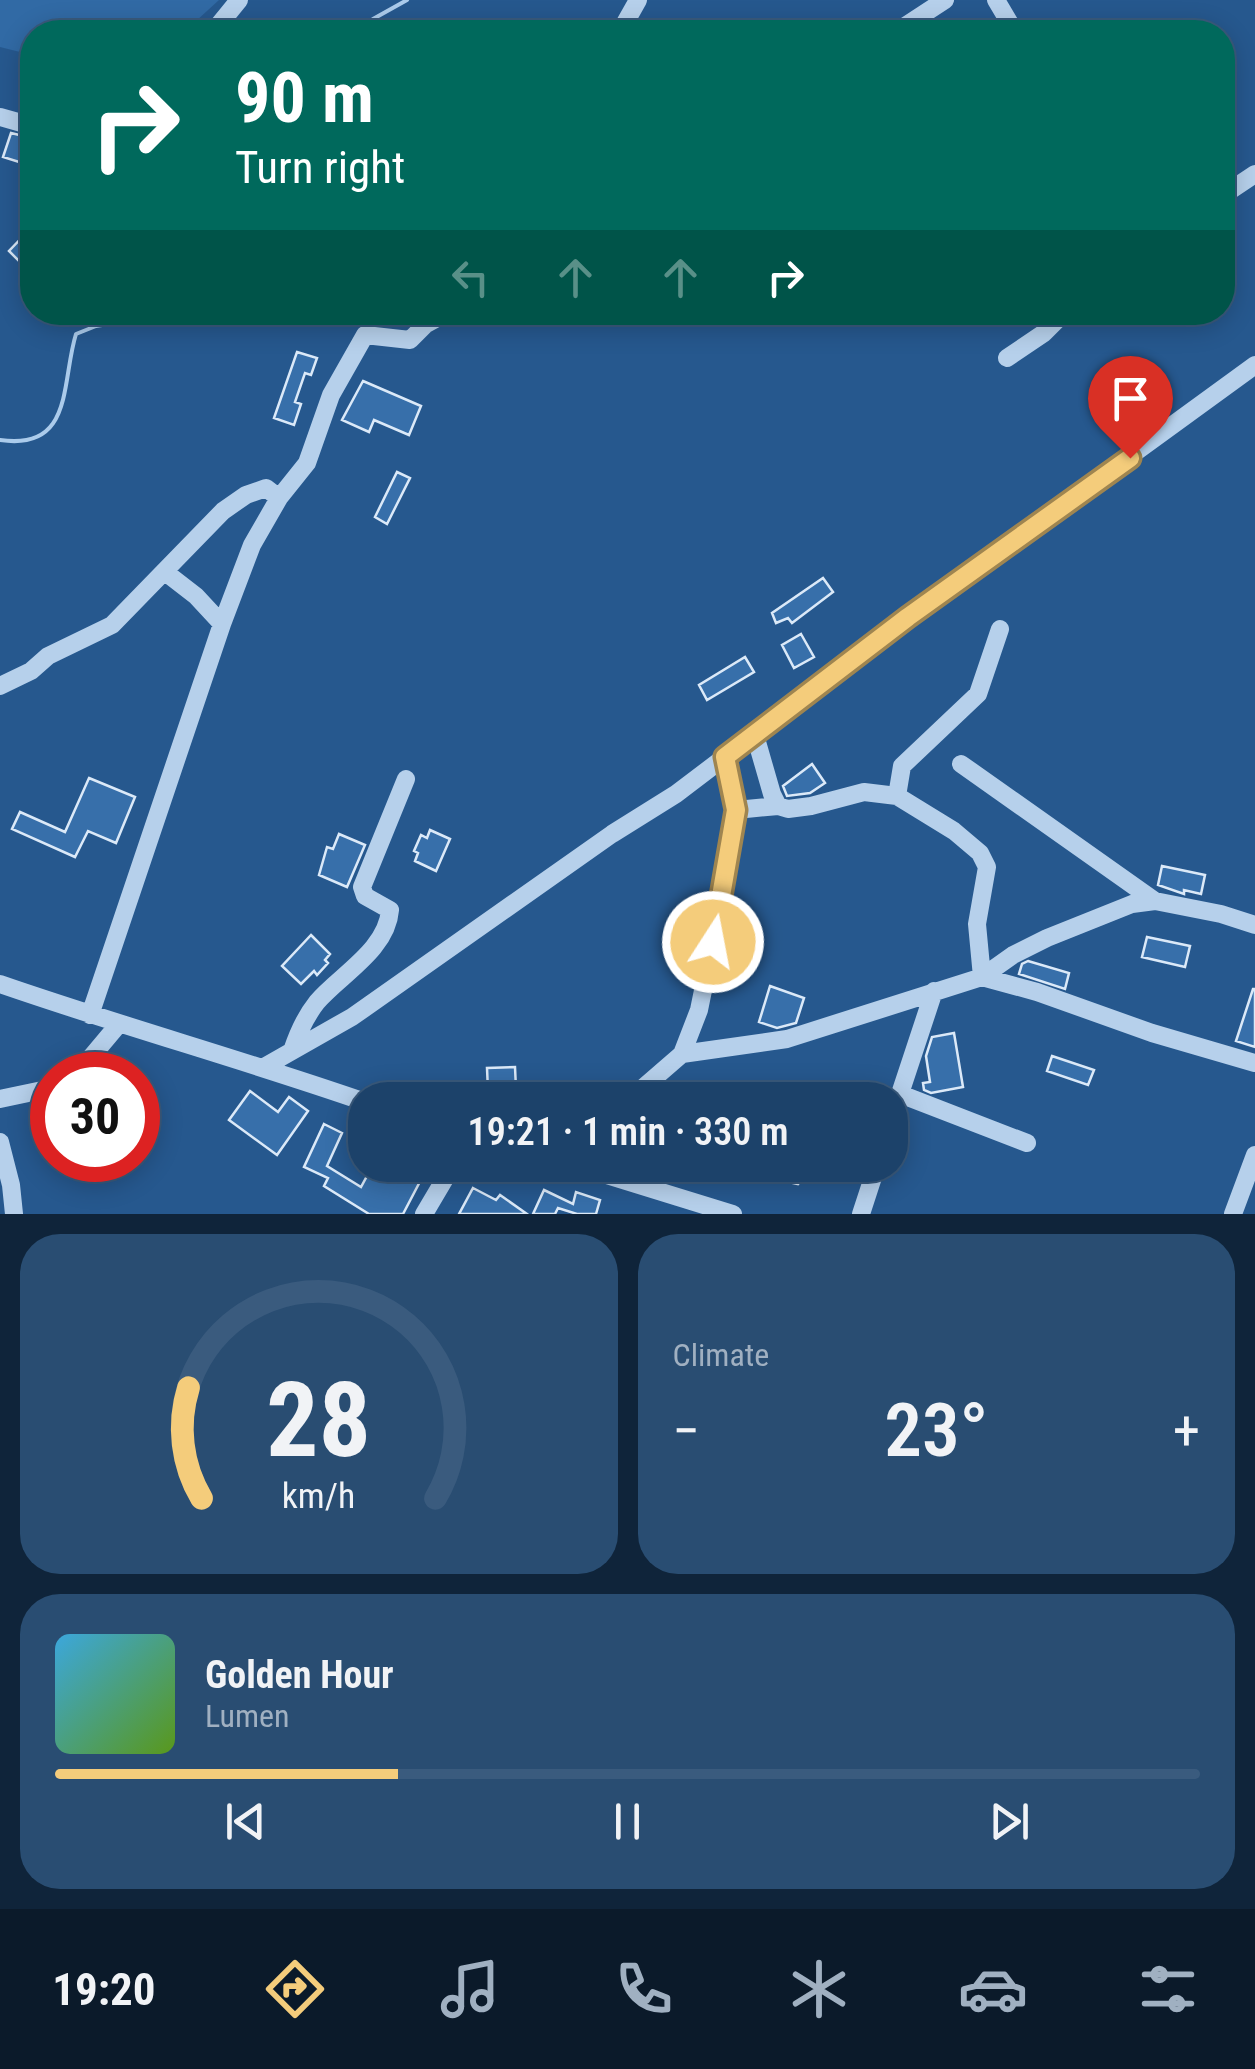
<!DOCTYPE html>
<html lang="en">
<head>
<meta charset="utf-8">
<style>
	body { margin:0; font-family:"Roboto Condensed",sans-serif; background:#294d72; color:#f1f3f6; height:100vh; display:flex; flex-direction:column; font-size:38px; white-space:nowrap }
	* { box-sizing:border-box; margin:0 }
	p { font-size:32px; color:#a0b0c1 }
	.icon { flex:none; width:55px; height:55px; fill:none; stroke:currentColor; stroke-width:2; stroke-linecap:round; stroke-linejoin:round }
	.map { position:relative; height:1214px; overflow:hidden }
	.side { display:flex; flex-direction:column; gap:20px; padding:20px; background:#0f243a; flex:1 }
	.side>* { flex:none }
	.guide { position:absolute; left:20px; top:20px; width:1215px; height:305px; border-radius:40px; box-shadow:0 5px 25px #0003,0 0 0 2px #3a5b7e; background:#00695c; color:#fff; overflow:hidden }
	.speed { position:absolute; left:30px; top:1052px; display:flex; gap:20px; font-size:50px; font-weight:700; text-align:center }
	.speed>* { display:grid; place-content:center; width:130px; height:130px; border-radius:50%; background:#1c426a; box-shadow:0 5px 25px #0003,0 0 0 2px #3a5b7e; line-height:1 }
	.speed .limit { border:15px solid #d22; background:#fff; color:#111 }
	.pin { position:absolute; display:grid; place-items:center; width:85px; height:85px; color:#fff; margin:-102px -42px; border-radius:50% 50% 50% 0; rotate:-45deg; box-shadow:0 0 10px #0007 }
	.pin .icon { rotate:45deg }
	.me { position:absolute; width:110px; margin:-55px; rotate:11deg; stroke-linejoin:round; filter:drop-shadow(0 0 8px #0008) }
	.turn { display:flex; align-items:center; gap:35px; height:210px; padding:0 50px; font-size:45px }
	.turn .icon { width:130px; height:130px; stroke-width:2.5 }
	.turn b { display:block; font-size:70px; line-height:85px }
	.lanes { display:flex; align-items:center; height:95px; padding:0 50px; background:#0003; justify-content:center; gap:50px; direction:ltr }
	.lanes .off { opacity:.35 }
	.big { font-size:75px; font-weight:600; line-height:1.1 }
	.side .widget { flex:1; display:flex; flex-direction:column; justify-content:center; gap:15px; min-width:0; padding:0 35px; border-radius:40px; background:#294d72 }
	.side .dial { align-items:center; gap:0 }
	.dial svg { height:260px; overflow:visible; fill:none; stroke:#3a5b7e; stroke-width:7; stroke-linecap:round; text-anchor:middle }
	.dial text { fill:#f1f3f6; stroke:none }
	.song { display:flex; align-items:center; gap:30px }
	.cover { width:120px; height:120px; border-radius:15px; background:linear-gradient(135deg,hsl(200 70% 55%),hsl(90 70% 35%)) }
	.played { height:10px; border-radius:5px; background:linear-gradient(90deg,#f4cc7b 30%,#3a5b7e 30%) }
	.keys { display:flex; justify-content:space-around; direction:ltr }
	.heat { display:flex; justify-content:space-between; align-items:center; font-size:55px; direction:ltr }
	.side .tiles { flex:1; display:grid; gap:20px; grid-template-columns:1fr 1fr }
	.widget:last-child { grid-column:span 2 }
	.trip { position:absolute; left:348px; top:1082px; width:560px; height:100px; border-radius:40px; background:#1c426a; box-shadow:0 5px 25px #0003,0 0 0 2px #3a5b7e; font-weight:600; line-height:100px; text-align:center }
	.tab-bar { display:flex; height:160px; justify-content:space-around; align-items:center; background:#0b1a2a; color:#a0b0c1 }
	.tab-bar .icon { width:70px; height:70px }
	.tab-bar .current { color:#f4cc7b }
	.tab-bar b { font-size:45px; color:#f1f3f6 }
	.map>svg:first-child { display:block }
</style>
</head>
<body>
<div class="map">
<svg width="1255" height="1214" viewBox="0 0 1255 1214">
	<rect width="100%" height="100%" fill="#26588e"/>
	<path fill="#316aa5" d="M0,0h219l-35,32h-152v23l-32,-8z"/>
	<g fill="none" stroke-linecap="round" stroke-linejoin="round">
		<path stroke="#abcbeb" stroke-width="4" d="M359,32l14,-13 34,-19
			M0,440c74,11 61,-58 76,-106l20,-8 86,-14"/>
	</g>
	<path fill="#376faa" stroke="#dbe9f8" stroke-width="2.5" d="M11,133l21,5v28l-29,-9z
		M32,227v47l-23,-23z
		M297,352l20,6 -6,17 -6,-2 -10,29 6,2 -7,21 -20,-7z
		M363,381l58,25 -12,29 -35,-15 -5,12 -27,-12z
		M397,472l13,6 -23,46 -12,-7z
		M823,578l10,14 -41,31 -4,-5 -12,5 -4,-10z
		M801,634l13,23 -20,11 -12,-23z
		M745,657l9,15 -47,28 -8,-15z
		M812,764l13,19 -15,10 -23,3 -4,-10z
		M89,778l46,19 -19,46 -28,-12 -13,26 -63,-28 8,-17 45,20z
		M430,830l20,9 -14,32 -21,-10 3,-8 -4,-2 7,-16 6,3z
		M339,834l26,11 -18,42 -28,-12 8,-28 6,2z
		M1162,866l43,9 -4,19 -17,-4v4l-26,-9z
		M311,935l19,19 -5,6 3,3 -11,12 -3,-4 -13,13 -19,-18z
		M1147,937l43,9 -5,21 -43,-10z
		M1028,961l41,12 -4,16 -46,-15 3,-10z
		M770,986l34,12 -8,25 -19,5 -18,-6z
		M1253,989h2v58l-19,-6z
		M954,1033l9,54 -32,6 -7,-3 -1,-7 7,-1 -4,-26 6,-19z
		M1052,1056l42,14 -6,15 -41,-14z
		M515,1067l1,22 -28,2 -1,-23z
		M250,1091l28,21 11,-15 19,14 -31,44 -48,-35z
		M324,1124l18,9 -15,33 34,21 12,-22h43l10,5 -23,44h-34l-45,-28 4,-8 -24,-11z
		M786,1165h35l-4,17 -14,-4 -5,6 -14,-3z
		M473,1188l23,12 4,-5 27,19h-68z
		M544,1190l29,14 3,-12 24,8 -4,14h-19l-19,-6 -3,6h-22z"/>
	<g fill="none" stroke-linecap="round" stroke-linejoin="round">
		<path stroke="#b6d0eb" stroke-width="18" d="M996,0l19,32
			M213,32l26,-32
			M620,32l18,-32
			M896,32l49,-32
			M0,117l32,9
			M1222,196l33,-22
			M1007,358l37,-25 21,-21
			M165,572l31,24 26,28
			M0,686l31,-15 17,-15 64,-31 111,-114 23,-16 20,-7 13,10 28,-35 24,-68 34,-60 45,5 16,-16 22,-12
			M755,735l17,59 6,12 10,3 23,-3 53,-14 33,4 57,35 26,22 7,14 -10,57 5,53 55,15 115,41 103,30
			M961,764l194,137
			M897,796l5,-30 76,-72 22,-65
			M736,810l42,-4
			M0,984c121,42 244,76 365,118
			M90,1015l132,-391 30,-79 27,-47
			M292,1051c6,-18 13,-34 25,-49 23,-27 70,-52 73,-92l-25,-14 -3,-9 44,-108
			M682,1054l17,-44 21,-103 16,-97 -11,-53
			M264,1067l88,-50 260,-183 64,-40 233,-177 346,-252
			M76,1075l42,-50
			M900,1094l127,49
			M0,1099l52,-11
			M622,1100l15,-7 45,-39 105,-15 195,-62 31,-22 34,-17 85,-34 23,-3 66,13 34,11
			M890,1124l44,-133
			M0,1142l11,43 3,29
			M574,1165l159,49
			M424,1214l29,-49
			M861,1214l16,-49
			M1233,1214l22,-59"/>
	</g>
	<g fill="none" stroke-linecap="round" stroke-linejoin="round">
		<g stroke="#9f8550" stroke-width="25">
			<path id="route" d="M713,942l23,-132 -11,-53 183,-140 222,-159"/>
		</g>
		<use href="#route" stroke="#f4cc7b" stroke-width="18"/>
	</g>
</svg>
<div class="speed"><div class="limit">30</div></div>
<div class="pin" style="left:1130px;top:458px;background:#d93025"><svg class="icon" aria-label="arrive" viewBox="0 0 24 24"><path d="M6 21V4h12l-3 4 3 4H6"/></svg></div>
<svg class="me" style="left:713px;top:942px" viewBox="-20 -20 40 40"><circle r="17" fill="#f4cc7b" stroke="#fff" stroke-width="3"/><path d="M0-11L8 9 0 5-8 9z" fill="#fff"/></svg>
<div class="trip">19:21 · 1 min · 330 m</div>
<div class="guide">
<div class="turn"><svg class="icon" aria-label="right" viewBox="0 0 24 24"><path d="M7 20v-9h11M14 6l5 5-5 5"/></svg><div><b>90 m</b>Turn right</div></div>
<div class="lanes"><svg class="icon off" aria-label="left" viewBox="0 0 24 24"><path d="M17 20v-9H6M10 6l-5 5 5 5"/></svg><svg class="icon off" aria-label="ahead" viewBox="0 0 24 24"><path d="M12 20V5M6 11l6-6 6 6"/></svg><svg class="icon off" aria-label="ahead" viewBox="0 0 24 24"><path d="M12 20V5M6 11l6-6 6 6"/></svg><svg class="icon" aria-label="right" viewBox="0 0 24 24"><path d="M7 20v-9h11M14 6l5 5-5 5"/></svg></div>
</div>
</div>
<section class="side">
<div class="tiles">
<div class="widget dial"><svg viewBox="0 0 100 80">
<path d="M14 69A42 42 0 1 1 86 69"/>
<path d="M14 69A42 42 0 0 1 10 35" stroke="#f4cc7b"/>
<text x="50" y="56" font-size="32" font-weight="700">28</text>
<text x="50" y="72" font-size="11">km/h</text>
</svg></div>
<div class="widget"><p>Climate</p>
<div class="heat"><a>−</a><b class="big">23°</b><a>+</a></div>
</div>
<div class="widget">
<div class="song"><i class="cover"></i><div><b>Golden Hour</b><p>Lumen</p></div></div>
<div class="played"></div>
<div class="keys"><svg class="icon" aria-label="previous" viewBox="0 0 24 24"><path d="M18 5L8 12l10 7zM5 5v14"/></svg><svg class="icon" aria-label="pause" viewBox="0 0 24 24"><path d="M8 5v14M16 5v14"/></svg><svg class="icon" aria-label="next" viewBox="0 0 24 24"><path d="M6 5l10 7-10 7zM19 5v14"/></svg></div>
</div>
</div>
</section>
<nav class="tab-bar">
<b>19:20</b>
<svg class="icon current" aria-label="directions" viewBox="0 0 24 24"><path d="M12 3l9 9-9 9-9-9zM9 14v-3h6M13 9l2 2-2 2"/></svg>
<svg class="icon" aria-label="music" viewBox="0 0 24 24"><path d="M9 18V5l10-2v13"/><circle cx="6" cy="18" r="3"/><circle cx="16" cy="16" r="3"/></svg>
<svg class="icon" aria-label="phone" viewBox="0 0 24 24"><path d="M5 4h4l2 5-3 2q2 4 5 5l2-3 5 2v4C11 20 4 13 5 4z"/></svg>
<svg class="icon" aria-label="climate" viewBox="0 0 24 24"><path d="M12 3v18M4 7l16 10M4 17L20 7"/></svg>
<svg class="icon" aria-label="car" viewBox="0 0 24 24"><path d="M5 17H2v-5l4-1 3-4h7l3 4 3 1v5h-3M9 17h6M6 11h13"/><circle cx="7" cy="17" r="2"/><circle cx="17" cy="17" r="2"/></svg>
<svg class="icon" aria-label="filters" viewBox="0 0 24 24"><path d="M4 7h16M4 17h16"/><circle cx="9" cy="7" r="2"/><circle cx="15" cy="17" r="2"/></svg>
</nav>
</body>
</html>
